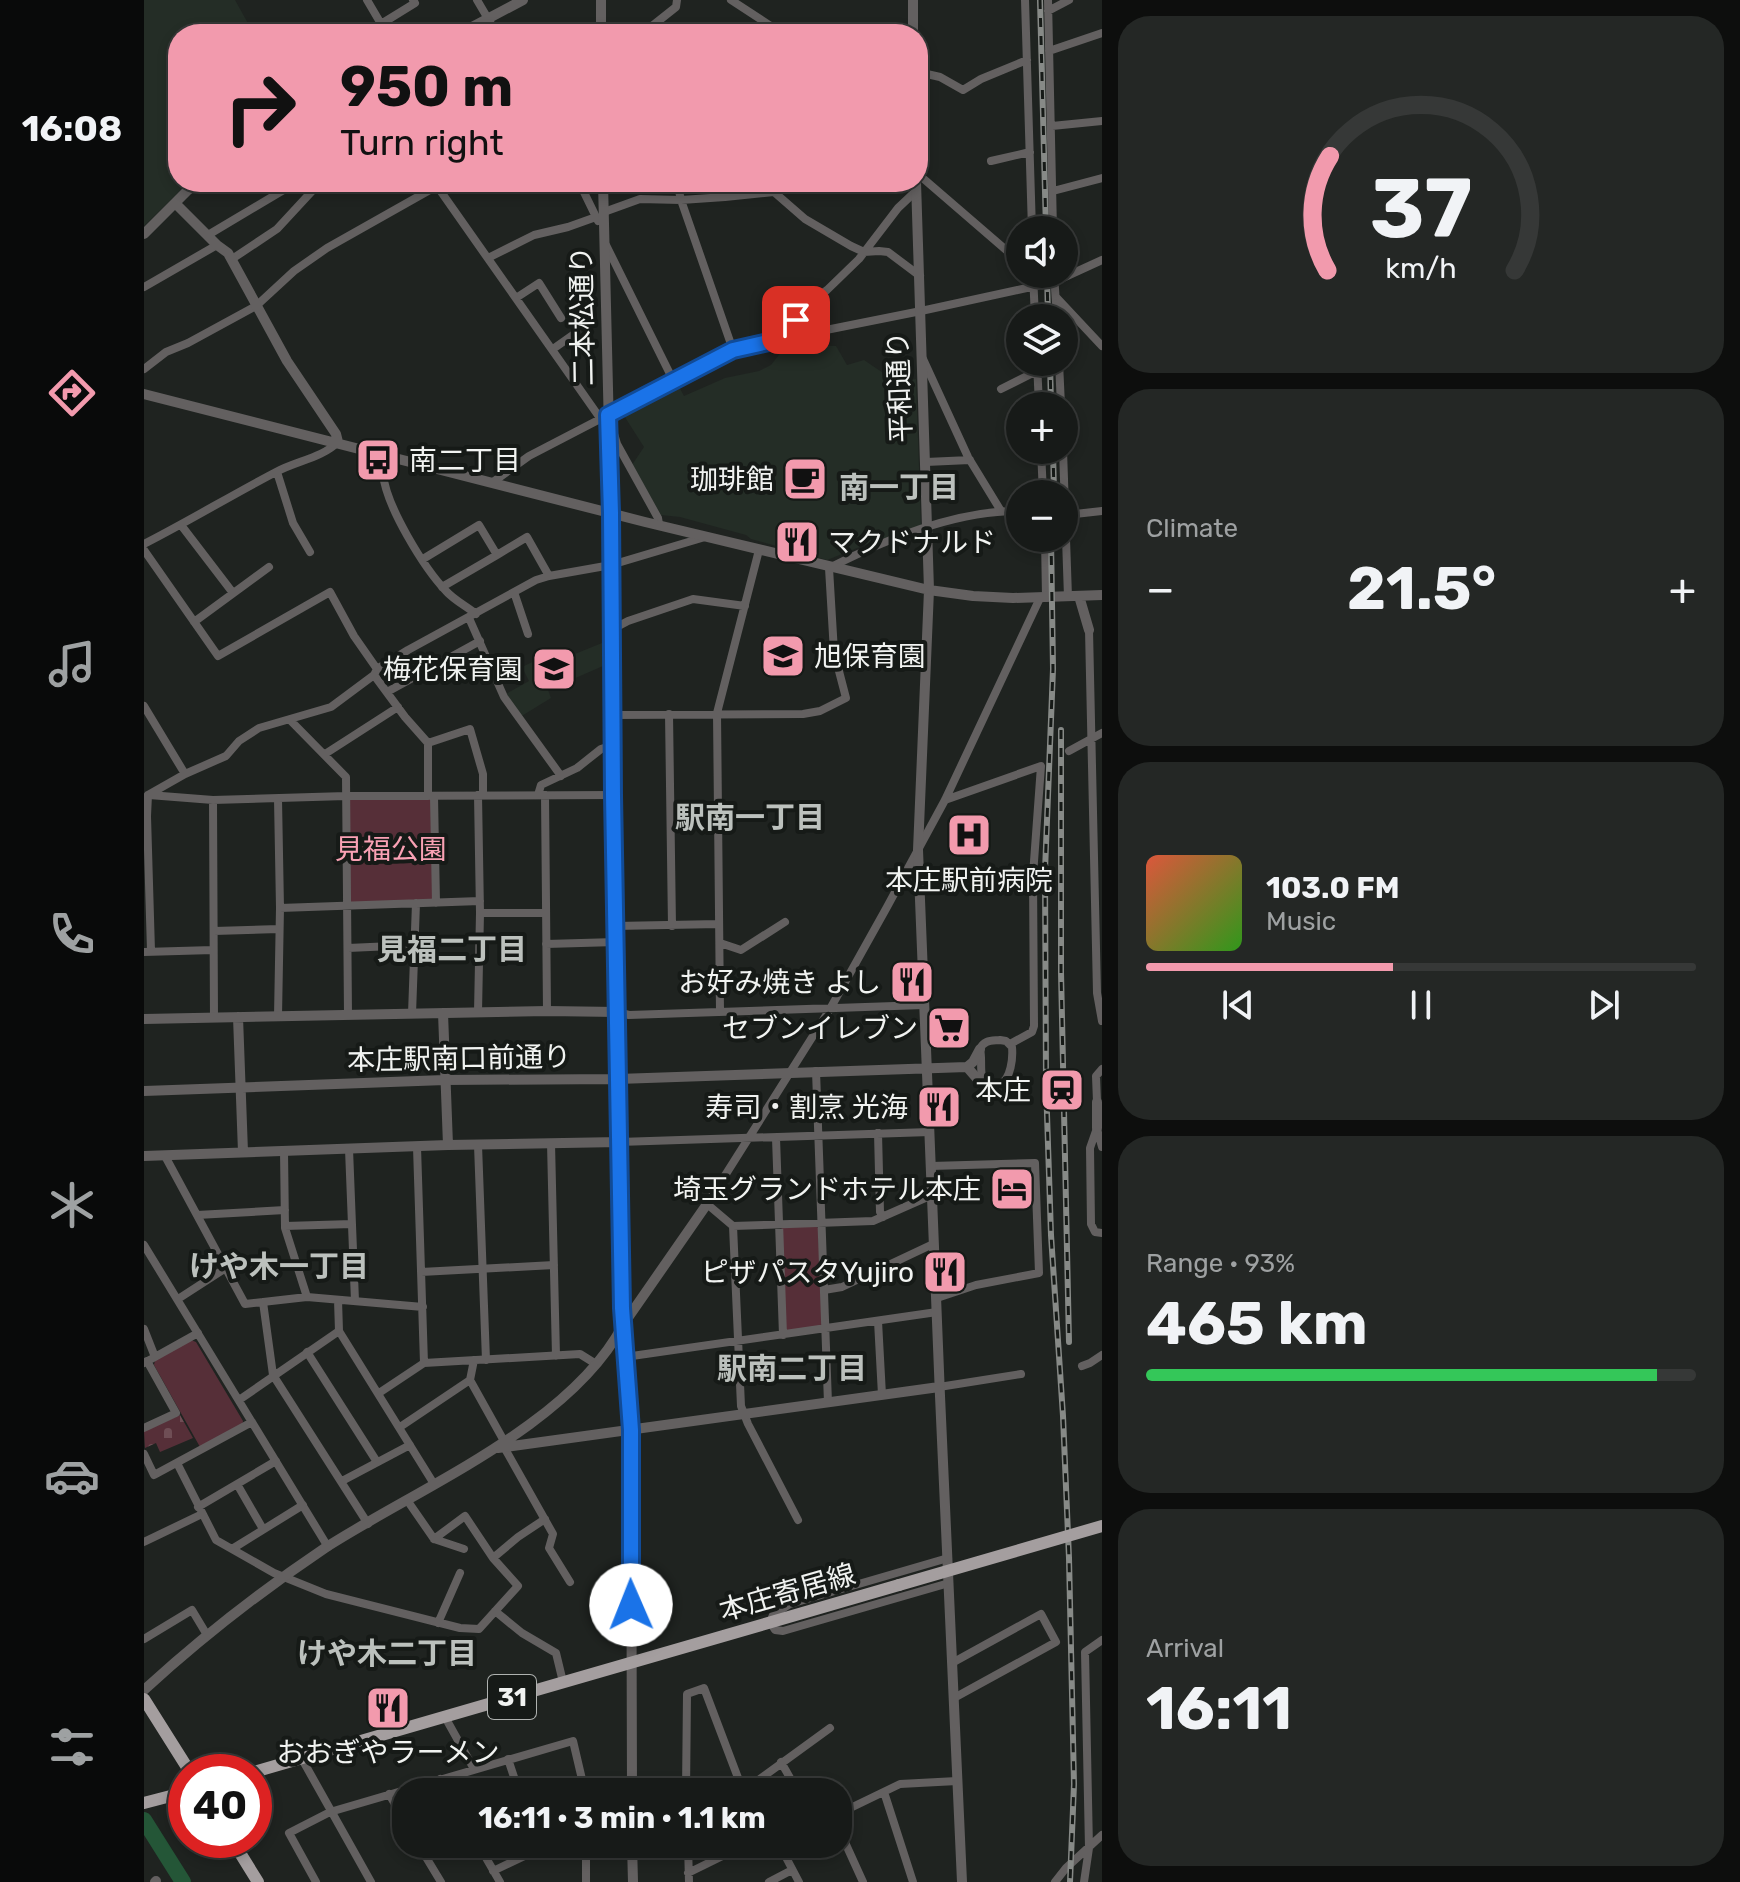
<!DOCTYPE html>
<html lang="en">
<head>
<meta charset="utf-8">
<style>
	body { margin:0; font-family:Rubik,"Noto Sans JP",sans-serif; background:#242725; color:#f1f3f6; height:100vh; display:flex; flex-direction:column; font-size:30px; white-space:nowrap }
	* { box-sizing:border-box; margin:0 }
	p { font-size:26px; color:#9ea1a2 }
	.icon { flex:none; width:44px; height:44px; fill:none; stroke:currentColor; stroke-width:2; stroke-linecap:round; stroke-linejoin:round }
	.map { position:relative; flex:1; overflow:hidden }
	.panel { display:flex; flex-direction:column; gap:16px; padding:16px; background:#0d0e0d; width:638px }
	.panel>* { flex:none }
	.hud { position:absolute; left:24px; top:24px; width:760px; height:168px; border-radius:32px; box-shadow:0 4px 12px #0003,0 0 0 2px #363837; background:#f29aad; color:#111; overflow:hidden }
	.controls { position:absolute; left:862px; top:216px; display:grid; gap:16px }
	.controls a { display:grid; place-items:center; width:72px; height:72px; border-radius:50%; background:#171a18; box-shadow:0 4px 12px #0003,0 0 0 2px #363837; font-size:40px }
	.speed { position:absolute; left:24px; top:1754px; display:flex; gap:16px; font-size:40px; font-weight:700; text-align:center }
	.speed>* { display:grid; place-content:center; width:104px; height:104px; border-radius:50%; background:#171a18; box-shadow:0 4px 12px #0003,0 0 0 2px #363837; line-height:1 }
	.speed .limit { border:12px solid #d22; background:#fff; color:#111 }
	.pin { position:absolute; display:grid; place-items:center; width:68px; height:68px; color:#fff; margin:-34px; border-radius:16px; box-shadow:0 4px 12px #0006 }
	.me { position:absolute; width:88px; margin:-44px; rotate:359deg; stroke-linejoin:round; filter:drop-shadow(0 0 6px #0008) }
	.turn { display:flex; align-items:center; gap:28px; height:168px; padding:0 40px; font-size:36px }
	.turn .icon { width:104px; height:104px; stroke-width:2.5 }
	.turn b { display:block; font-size:56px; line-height:68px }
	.big { font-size:60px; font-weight:700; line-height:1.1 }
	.panel .card { flex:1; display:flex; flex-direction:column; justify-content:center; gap:12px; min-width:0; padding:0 28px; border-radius:32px; background:#242725 }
	.panel .dial { align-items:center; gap:0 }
	.dial svg { height:208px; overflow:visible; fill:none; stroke:#363837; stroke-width:7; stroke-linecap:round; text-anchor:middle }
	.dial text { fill:#f1f3f6; stroke:none }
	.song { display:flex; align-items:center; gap:24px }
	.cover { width:96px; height:96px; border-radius:12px; background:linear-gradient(135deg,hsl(10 70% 55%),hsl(110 70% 35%)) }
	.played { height:8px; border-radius:4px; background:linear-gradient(90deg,#f29aad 45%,#363837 45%) }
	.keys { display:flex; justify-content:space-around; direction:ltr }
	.heat { display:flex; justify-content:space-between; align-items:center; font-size:44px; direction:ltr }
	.charge { height:12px; border-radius:6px; background:linear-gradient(90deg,#34c759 93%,#363837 0) }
	.trip { position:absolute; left:248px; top:1778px; width:460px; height:80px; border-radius:32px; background:#171a18; box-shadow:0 4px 12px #0003,0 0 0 2px #363837; font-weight:700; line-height:80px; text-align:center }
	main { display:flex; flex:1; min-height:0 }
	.tab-bar { display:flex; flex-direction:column; width:144px; justify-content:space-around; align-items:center; background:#090a0a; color:#9ea1a2 }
	.tab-bar .icon { width:56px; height:56px }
	.tab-bar .selected { color:#f29aad }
	.tab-bar b { font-size:36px; color:#f1f3f6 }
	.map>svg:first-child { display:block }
</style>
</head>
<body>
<main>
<nav class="tab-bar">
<b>16:08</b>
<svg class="icon selected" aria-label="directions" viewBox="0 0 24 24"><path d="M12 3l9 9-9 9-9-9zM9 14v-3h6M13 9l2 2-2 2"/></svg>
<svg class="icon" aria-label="music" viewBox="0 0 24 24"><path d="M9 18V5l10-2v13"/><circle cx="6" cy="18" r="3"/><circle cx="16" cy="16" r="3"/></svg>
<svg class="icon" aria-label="phone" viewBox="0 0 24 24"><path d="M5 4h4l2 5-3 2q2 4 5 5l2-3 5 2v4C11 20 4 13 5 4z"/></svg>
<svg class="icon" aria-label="climate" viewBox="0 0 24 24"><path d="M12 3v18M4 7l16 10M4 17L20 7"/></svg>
<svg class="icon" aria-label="car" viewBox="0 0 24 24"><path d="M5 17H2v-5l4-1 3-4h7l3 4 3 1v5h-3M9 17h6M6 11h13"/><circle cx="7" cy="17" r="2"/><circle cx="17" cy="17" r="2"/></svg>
<svg class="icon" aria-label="filters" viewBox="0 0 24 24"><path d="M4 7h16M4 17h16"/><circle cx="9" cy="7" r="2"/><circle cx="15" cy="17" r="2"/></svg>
</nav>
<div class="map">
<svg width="958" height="1882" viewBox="0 0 958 1882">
	<defs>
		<pattern id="cemetery-stones" width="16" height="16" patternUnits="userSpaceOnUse" patternTransform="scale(2)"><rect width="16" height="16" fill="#562f38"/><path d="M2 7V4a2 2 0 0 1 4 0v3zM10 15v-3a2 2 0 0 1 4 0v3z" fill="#6f4e55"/></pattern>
	</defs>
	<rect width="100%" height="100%" fill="#1f2320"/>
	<path fill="#242d26" d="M0,0h91l19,34h-76v148h14l-7,4 -41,40z
		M645,342h8l13,3 26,1 11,19 17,-5 34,23 18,-4 5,148 -49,15 -45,18 -76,-21 -5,-4 -66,-18 -19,-2 -29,-50 12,-18 -23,-36 56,-28 7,13 41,-18 34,-7 12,-6z
		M458,643l1,23 -55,24 3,8 -31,19 -14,-23 23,-13 -7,-14 33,-16 5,9z"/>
	<path fill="#562f38" d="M202,796h88l2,107 -88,2z
		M672,1226l2,2 5,93 -2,5 -33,6 -3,-4 -4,-99 2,-2z
		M47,1340l5,2 47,79 -1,4 -42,22 -46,-82 1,-5z"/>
	<path fill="url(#cemetery-stones)" d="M36,1415l13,23 -33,14 -4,-9 -11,5 -1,-17z"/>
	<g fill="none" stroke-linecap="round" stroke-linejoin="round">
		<path stroke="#245637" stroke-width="16" d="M0,1820l39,62"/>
		<path stroke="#636060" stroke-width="8" d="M223,0l20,34
			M333,0l20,34
			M587,0l52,34
			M881,0l7,230
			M904,0l5,230
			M904,11l21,-11
			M237,24l34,-21 -2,-3
			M682,28l29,6
			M498,34l34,-27 1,-7
			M905,51l53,-18
			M774,72l22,5 23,13 18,-11 46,-19
			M908,126l50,-5
			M847,161l39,-9
			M774,174l102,88
			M435,182l19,39
			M533,182l4,18 52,150
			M293,186l163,232
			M909,191l49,-13
			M630,192l31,27 46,27 13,6 15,-1 9,1 32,24
			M460,212l36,-13 41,1 44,-3 49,-5 36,-10
			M64,235l89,-53
			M462,245l67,135
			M344,258l46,-23 34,-8 28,-10
			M88,259l45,-30 37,-40 -1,-7
			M889,274l2,44
			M910,274l3,44
			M0,287l73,-42
			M912,297l46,49
			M372,298l23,-15 22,35
			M642,338l10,-18 15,-18 16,-12 32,-31 39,-51 18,-17
			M409,349l24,-17
			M779,359l45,98 33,54
			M893,362l2,44
			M915,362l2,44
			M0,369l22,-17 22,-9 68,-37 38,-35 33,-23 117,-66
			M857,389l32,-16h5
			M468,427l5,17 41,74 1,6
			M897,450l2,44
			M919,450l5,147
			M241,455c-1,6 -2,13 -2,19 3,32 41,94 63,117 8,9 20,15 30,23
			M782,462l44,-2
			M133,472l16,51 17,29
			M349,482l36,-26 204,-106 53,-12 135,-27 133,-29 48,-22
			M922,515l36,-4
			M37,525l52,68
			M901,538l1,60
			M0,544c45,-23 88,-49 132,-72 20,-11 46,-14 62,-30
			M0,550l74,106 112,-64 24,44 23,33
			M279,559l56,-34 18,30 30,-18 22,39
			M298,587l55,-32
			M370,592l14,42
			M325,618l35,79 57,79
			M50,622l75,-55
			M467,630l17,-9 65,-22 52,7
			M945,630l8,363 5,28
			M230,675l31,42 23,26v53
			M243,692l93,-51
			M0,706l41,68
			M525,714l3,212
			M469,715l190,-1 17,-3 26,-13 -12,-46 -5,-84c57,-29 127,-58 191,-57
			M146,720l56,57 2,238
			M284,743l42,-14 13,45v21
			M925,751l33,-18
			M181,754l73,-47
			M4,795l37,-21 41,-18 13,-15 20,-13 72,-21 43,-32 3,-6 31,-19 128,-70 13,-4 62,-11 94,-28
			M4,795l-1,21 4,135
			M5,795l64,5 133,-4 267,-1
			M334,795l2,118 -2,99
			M394,795l3,-10 36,-17 24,-19 12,-4
			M401,795l2,216
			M290,796l2,107
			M134,799l2,109 -2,108
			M69,800l1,218
			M801,800l96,-34 -8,109 1,151 -2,6 -22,12
			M136,908l200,-7
			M336,913h66
			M471,926l104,-2
			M70,931l65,-2
			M576,943l21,7 44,-28
			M402,944l70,-2
			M204,948l67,-3
			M0,952l69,-2
			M576,1011l-3,-298 42,-163
			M473,1012l12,3 295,-10
			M268,1014l4,-111
			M856,1040l6,1 6,6c1,11 -1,32 -12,37 -3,1 -11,1 -14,1 -8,-11 -3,-23 -6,-36 4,-9 11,-8 20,-9z
			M672,1071l12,332
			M953,1102l-1,-26 6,-7
			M953,1128l-7,20 1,76 4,8 7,1
			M953,1129l5,18
			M734,1133l2,79 3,5
			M632,1138l7,197
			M475,1142l311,-10
			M407,1143l5,213
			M334,1145l8,215
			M273,1147l7,216
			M205,1149l6,152
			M140,1151l1,77 22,69
			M21,1156l80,148 62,-7 116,10
			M787,1166l104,-3 4,110 -63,12 -39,13
			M788,1195l-59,26 -140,5 -26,-22 123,-195 57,-102 58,-107 95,-202
			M53,1215l88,-5
			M141,1226l67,-2
			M589,1226l8,180 7,18 50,96
			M0,1245l184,302
			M277,1272l133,-7
			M680,1290l18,-3 91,-43
			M34,1299l48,-31
			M194,1300l1,31 95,153
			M119,1302l10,73 95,149
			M734,1321l4,74
			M0,1329l11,28
			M163,1352l70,110
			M481,1357l312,-45
			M330,1360l-4,20 34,61
			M0,1363l54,-30
			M938,1366l8,-3 12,-8
			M795,1387l82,-13
			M235,1393l45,-30 156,-9 16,10
			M95,1400l100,-69
			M256,1427l70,-47
			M0,1428l32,-15 -29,-52
			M360,1447l49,87 -4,14 21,34
			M0,1454l10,21 98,-53
			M33,1463l39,77 58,33 52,21 134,34 19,1 39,-43 -25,-28 -28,-42 -31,23 -27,-39
			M198,1481l68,-36
			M93,1484l26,45
			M54,1507l78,-46
			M290,1539l30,10
			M0,1542l58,-28
			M88,1549l71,-44
			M349,1558l25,-21 27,-18
			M804,1558l-158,46 -17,11 -3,7 5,8 8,1 166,-48
			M351,1611l27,22 34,20 7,29
			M294,1623l22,-50
			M0,1639l48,-29 15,25
			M808,1663l89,-49 15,28 -102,56
			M301,1717l29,52
			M158,1759l69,123
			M364,1759l11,33
			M637,1762l17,30
			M296,1779l7,13
			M542,1792l1,-98 17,-6 39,103
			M598,1792l88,-64
			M740,1792l29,90
			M245,1794l17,29
			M694,1814l62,-30 57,-3
			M694,1827l25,55
			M274,1844l23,38
			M334,1844l22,38
			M442,1844v38
			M544,1844l1,38
			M635,1844l20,38
			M349,1871l57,-27
			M544,1873l59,-29
			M172,1882l-27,-49 41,-21 243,-71 12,51
			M625,1882l23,-12
			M911,1882l11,-14 36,-33
			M940,1882l5,-34 -4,-196 17,-12"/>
		<path stroke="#636060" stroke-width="10" d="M457,0v34
			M769,0v34
			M315,34l64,-34
			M459,182l8,331 2,282 9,513 9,122 1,362
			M772,182l13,408 -11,260 22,546 22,486
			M31,203l42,42 11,8 59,108 49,73 2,8
			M0,234l44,-44 13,-8
			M0,394l501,128 284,68 44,6 40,2 89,-3
			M935,596l10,34
			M299,1013l5,132
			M94,1017l5,135
			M0,1019l403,-8 70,1
			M823,1067l13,15 6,3
			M823,1067l6,-5 7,-13
			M0,1091l301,-11 173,-1 349,-12
			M953,1102v26
			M0,1156l304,-11 171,-3
			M354,1448l441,-61
			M0,1690c57,-52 117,-99 181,-142 93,-60 245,-122 298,-223l84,-121
			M488,1844l1,38
			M11,1882l1,-1"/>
		<path stroke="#a49e9f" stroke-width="12" d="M0,1699l46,73
			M110,1772l645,-187
			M0,1803l42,-11
			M88,1840l26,42"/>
		<g stroke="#878a87" stroke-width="6">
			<path id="rail" d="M896,0l6,230
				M903,274l1,44
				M906,362l1,44
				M909,450l1,44
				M907,538l2,131 -8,202 1,213 5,151 12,181 6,142 5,226 -4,98
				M917,730v242l8,370"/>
		</g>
		<use href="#rail" stroke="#161a17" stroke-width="3" stroke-dasharray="9" stroke-linecap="butt"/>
		<path stroke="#a49e9f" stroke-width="12" d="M755,1585l203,-59"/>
	</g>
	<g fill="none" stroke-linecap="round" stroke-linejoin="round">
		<g stroke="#114b97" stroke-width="20">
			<path id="route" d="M487,1605v-175l-9,-122 -9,-513 -2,-282 -3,-98 125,-65 53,-12 10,-18"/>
		</g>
		<use href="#route" stroke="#1a73e8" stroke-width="14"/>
	</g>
	<defs>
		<g id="bus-square" transform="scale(2.3)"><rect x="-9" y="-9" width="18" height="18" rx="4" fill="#f29aad" stroke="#161a17"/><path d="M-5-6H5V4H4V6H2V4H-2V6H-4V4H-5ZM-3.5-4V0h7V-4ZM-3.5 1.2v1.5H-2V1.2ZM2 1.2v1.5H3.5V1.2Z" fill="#111"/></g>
		<g id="cafe-square" transform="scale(2.3)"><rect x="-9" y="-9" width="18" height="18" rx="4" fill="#f29aad" stroke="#161a17"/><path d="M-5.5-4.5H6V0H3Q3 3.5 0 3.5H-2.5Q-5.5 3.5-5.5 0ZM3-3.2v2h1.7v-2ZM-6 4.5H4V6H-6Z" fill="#111"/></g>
		<g id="restaurant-square" transform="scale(2.3)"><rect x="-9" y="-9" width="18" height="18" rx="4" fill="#f29aad" stroke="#161a17"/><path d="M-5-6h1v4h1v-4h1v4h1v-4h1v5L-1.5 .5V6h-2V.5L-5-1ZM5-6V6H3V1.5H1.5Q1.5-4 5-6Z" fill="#111"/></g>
		<g id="school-square" transform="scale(2.3)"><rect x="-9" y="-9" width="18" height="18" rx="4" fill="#f29aad" stroke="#161a17"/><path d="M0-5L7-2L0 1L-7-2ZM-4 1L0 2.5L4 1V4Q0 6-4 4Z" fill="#111"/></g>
		<g id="hospital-square" transform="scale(2.3)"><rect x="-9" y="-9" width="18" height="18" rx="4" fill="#f29aad" stroke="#161a17"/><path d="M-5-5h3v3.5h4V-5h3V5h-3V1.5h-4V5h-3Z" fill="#111"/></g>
		<g id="supermarket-square" transform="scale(2.3)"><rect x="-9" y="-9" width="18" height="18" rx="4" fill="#f29aad" stroke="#161a17"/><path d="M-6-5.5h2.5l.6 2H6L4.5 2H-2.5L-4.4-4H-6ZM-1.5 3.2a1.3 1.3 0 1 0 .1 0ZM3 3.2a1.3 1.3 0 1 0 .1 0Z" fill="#111"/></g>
		<g id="station-square" transform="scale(2.3)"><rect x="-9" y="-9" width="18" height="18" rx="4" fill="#f29aad" stroke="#161a17"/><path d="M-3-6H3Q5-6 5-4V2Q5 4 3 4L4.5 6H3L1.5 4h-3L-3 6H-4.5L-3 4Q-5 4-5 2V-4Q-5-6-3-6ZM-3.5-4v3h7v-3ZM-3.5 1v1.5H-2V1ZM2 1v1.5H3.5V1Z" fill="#111"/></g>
		<g id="hotel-square" transform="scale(2.3)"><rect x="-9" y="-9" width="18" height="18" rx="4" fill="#f29aad" stroke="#161a17"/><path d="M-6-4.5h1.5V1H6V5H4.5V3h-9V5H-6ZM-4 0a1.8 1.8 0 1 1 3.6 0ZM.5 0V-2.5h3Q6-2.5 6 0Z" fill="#111"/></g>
	</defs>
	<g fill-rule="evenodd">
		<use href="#bus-square" x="234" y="460"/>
		<use href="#cafe-square" x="661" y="479"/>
		<use href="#restaurant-square" x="653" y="542"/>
		<use href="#school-square" x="639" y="656"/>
		<use href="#school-square" x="410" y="669"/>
		<use href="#hospital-square" x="825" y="835"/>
		<use href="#restaurant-square" x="768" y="982"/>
		<use href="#supermarket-square" x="805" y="1028"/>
		<use href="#station-square" x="918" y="1090"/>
		<use href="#restaurant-square" x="795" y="1107"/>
		<use href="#hotel-square" x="868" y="1189"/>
		<use href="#restaurant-square" x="801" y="1272"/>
		<use href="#restaurant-square" x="244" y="1708"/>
	</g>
	<g text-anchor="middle" stroke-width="8" stroke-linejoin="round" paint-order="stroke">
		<rect fill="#161a17" stroke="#afb2b0" stroke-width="2" x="344" y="1675" width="48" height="44" rx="6"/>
		<g font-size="26" font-weight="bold" fill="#f1f3f1">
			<text x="368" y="1706">31</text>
		</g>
		<g font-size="28" fill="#f1f3f1" stroke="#161a17">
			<text transform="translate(438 316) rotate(-91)" y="10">二本松通り</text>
			<text transform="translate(755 387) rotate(-92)" y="10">平和通り</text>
			<text transform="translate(315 1058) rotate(-1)" y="10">本庄駅南口前通り</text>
			<text transform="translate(643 1592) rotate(-16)" y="10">本庄寄居線</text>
		</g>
		<g font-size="28" fill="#f1f3f1" stroke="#161a17" text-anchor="end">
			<text x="265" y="470" text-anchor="start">南二丁目</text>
			<text x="630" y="489">珈琲館</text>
			<text x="684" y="552" text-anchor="start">マクドナルド</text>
			<text x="670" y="666" text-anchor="start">旭保育園</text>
			<text x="379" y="679">梅花保育園</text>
			<text x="825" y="890" text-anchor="middle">本庄駅前病院</text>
			<text x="737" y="992">お好み焼き よし</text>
			<text x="774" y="1038">セブンイレブン</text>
			<text x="887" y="1100">本庄</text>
			<text x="764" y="1117">寿司・割烹 光海</text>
			<text x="837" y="1199">埼玉グランドホテル本庄</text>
			<text x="770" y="1282">ピザパスタYujiro</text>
			<text x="244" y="1762" text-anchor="middle">おおぎやラーメン</text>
		</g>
		<g font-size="28" fill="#f9a1b4" stroke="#161a17">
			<text x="247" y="859">見福公園</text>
		</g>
		<g font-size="30" font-weight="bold" fill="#bcc1bd" stroke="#161a17">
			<text x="755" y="498">南一丁目</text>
			<text x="606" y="828">駅南一丁目</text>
			<text x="308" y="960">見福二丁目</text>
			<text x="135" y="1277">けや木一丁目</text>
			<text x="648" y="1379">駅南二丁目</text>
			<text x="243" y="1664">けや木二丁目</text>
		</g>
	</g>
</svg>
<div class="controls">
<a><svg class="icon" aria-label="sound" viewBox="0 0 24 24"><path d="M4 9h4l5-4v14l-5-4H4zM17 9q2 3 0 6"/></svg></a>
<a><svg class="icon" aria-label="layers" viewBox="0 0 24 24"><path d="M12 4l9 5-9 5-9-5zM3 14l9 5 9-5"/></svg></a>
<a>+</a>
<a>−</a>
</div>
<div class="speed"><div class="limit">40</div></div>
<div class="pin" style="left:652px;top:320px;background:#d93025"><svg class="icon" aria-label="arrive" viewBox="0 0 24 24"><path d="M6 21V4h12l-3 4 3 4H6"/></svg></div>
<svg class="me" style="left:487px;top:1605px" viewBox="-20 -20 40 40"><circle r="19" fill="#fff"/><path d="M0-13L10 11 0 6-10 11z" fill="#1a73e8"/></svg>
<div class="trip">16:11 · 3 min · 1.1 km</div>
<div class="hud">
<div class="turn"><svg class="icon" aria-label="right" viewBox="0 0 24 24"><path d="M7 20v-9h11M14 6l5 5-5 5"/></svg><div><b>950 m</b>Turn right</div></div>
</div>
</div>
<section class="panel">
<div class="card dial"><svg viewBox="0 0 100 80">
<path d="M14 69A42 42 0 1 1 86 69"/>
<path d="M14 69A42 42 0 0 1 15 25" stroke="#f29aad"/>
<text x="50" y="56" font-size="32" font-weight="700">37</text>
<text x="50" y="72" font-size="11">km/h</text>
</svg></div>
<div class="card"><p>Climate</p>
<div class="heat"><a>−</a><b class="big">21.5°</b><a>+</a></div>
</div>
<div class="card">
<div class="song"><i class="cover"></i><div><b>103.0 FM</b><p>Music</p></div></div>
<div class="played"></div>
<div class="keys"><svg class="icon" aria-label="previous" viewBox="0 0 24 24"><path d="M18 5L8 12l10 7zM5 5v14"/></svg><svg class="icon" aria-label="pause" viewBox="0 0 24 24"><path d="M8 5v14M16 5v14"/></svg><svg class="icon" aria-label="next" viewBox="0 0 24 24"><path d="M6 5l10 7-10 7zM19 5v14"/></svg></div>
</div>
<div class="card"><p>Range · 93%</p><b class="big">465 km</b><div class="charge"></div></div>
<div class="card"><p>Arrival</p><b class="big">16:11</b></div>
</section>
</main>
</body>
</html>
